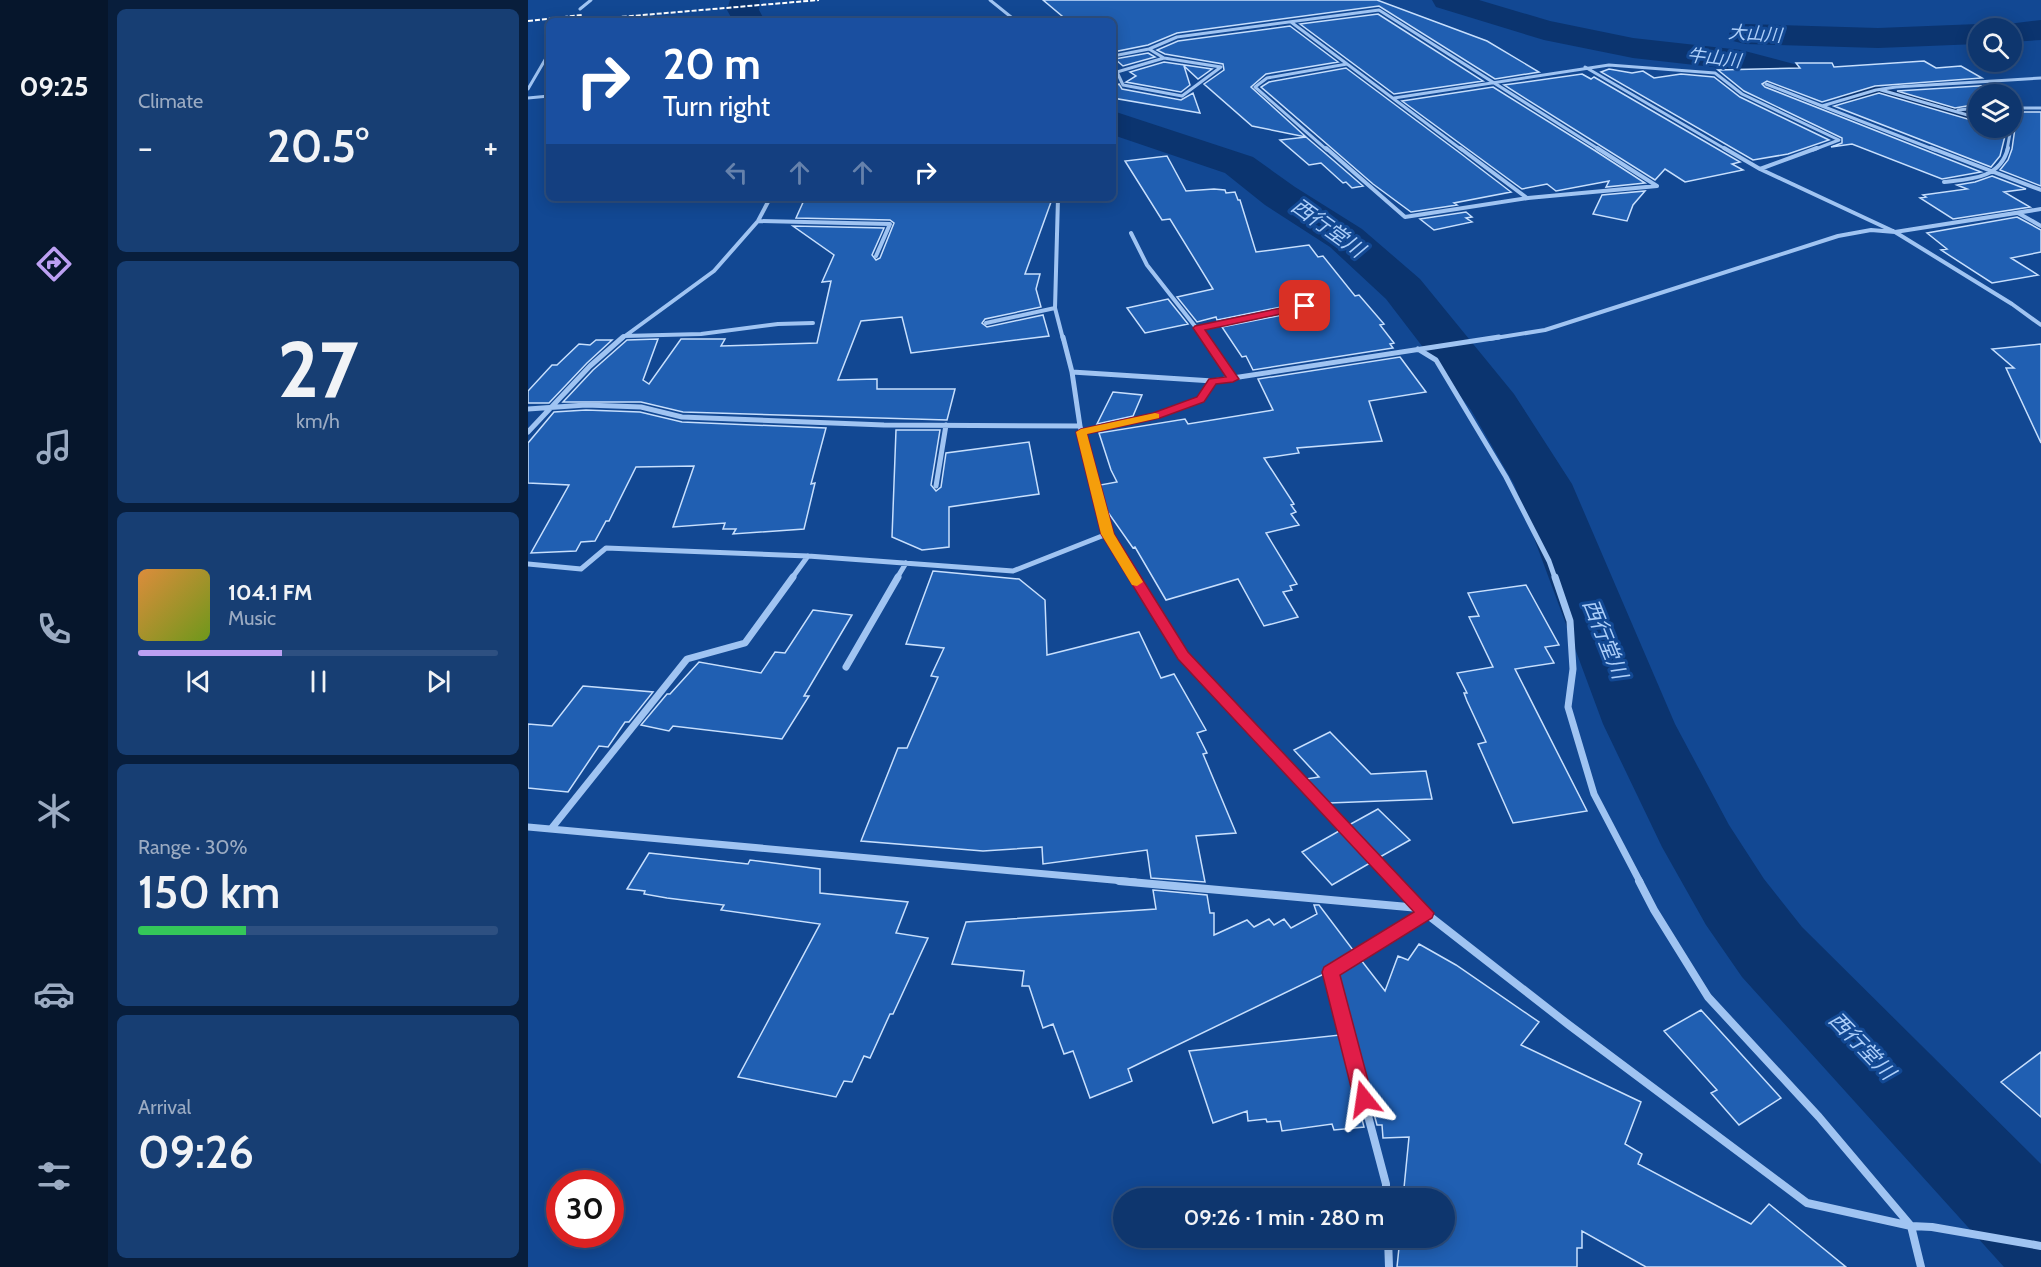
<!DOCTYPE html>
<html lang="en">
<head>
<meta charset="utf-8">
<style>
	body { margin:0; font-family:Cabin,"Noto Sans JP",sans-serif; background:#173e73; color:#f1f3f6; height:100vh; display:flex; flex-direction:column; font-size:22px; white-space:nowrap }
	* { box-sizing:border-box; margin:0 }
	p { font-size:20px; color:#9babc2 }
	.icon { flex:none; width:33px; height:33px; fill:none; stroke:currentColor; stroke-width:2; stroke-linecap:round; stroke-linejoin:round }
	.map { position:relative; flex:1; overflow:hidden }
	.panel { display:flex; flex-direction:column; gap:9px; padding:9px; background:#081e3c; width:420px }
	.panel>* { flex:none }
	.banner { position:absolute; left:18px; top:18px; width:570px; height:183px; border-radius:9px; box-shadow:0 3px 15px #0003,0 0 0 2px #2e5081; background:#1a4fa0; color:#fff; overflow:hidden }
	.tools { position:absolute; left:1440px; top:18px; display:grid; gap:12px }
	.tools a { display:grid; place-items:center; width:54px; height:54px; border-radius:50%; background:#0e366e; box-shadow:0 3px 15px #0003,0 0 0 2px #2e5081; font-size:30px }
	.speed { position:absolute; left:18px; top:1170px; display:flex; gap:12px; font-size:30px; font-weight:700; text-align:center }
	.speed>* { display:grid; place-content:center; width:78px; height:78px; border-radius:50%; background:#0e366e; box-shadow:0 3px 15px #0003,0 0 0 2px #2e5081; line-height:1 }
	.speed .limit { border:9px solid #d22; background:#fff; color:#111 }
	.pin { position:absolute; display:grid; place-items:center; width:51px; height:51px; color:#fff; margin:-26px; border-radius:12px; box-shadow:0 3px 9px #0006 }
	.me { position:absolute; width:66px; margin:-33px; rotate:345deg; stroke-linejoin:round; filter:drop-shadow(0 0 4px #0008) }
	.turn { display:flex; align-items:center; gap:21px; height:126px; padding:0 18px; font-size:27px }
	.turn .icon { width:78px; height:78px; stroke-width:2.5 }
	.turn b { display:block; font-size:42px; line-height:51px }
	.lanes { display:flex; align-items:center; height:57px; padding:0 18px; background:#0003; justify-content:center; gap:30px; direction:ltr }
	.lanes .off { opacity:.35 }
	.big { font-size:45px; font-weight:600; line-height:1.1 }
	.panel .widget { flex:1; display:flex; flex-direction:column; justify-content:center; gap:9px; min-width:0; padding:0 21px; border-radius:9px; background:#173e73 }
	.panel .dial { align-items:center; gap:0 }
	.dial b { font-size:78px; line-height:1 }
	.song { display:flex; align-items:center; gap:18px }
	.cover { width:72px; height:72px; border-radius:9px; background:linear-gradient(135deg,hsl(30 70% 55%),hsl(80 70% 35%)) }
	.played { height:6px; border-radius:3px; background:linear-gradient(90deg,#bca0f2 40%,#2e5081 40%) }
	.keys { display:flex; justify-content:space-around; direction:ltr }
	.heat { display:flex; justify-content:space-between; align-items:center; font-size:33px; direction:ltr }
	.charge { height:9px; border-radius:4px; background:linear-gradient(90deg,#34c759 30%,#2e5081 0) }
	.trip { position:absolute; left:585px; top:1188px; width:342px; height:60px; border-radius:30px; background:#0e366e; box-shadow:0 3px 15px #0003,0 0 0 2px #2e5081; font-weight:600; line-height:60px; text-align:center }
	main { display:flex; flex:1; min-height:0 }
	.tab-bar { display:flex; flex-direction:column; width:108px; justify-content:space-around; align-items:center; background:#06162c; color:#9babc2 }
	.tab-bar .icon { width:42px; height:42px }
	.tab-bar .active { color:#bca0f2 }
	.tab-bar b { font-size:27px; color:#f1f3f6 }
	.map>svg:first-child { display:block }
</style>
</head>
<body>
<main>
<nav class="tab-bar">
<b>09:25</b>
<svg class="icon active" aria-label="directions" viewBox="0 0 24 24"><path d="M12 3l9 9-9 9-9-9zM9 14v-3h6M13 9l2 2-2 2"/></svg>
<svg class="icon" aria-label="music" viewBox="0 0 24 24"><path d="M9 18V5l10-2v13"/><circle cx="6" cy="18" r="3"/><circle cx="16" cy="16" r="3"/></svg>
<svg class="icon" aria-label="phone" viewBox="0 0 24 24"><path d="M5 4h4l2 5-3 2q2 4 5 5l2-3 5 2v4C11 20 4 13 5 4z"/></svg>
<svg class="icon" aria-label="climate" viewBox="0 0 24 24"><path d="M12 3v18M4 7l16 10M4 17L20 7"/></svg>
<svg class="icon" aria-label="car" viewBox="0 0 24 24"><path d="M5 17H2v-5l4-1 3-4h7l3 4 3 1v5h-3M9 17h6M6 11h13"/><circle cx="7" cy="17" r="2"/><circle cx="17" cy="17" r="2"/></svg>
<svg class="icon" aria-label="filters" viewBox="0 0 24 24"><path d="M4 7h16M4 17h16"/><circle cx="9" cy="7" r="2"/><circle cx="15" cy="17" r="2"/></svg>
</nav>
<section class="panel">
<div class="widget"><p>Climate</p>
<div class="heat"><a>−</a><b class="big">20.5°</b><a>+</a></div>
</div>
<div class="widget dial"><b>27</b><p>km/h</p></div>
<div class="widget">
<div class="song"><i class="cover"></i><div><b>104.1 FM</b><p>Music</p></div></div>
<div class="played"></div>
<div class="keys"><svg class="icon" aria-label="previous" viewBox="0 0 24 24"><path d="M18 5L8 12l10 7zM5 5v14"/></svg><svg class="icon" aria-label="pause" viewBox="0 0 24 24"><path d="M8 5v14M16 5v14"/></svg><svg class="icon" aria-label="next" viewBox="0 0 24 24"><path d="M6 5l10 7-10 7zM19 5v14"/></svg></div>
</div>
<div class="widget"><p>Range · 30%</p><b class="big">150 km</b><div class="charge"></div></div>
<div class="widget"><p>Arrival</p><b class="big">09:26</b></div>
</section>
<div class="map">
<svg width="1513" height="1267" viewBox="0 0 1513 1267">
	<rect width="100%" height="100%" fill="#124893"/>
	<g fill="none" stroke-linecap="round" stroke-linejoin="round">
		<path fill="#0b346f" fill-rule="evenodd" d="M202,0h30l-1,10 6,11h-32l-6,-11z
			M904,0h47l71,21 83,17 108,12 237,63v15h16l-3,4 -13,3 -239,-65 -106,-12 -89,-18 -108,-33z
			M1513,20v20l-29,2v-14h-14l2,-3z
			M1217,24l133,4 100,-4 13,4h-13v16l-100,4 -133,-4 -12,-3 -4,-7 4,-7z
			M585,111l140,46 42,30 67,42 58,50 94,115 58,90 103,240 54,101 35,54 38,48 239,237v103h-37l-262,-290 -36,-52 -44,-78 -59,-123 -89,-240 -43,-74 -85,-111 -56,-52 -65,-42 -40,-32 -112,-38z"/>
	</g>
	<path fill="#205fb2" stroke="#c7dffd" stroke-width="1.5" d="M515,0h334l110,41 52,31 -44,7 -116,-73 -202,27 -29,12 -35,7v-31h-45z
		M850,14l105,67 -89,13 -94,-70z
		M762,26l48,36 -72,12 -15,13 55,50 -54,-11 -48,-42 20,-14 -1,-6 -58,-10 -8,-4 21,-9z
		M620,53l7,4 -32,9 -8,-7z
		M1396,61l12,7 25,-2 21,12 -107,8 -53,16 -55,-21 -5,3 3,3 216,85 -39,7 -90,-35 -21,3 11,-4v-5l-98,-47 -26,-21 82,-2 -4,-5h36l2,4z
		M636,62l48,7 -14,10 -14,-13 6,19 -9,7 -55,-10 10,-6 -6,-4z
		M818,68l114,85 51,39 -57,11 3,2 -46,7 -38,-28 -112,-97 8,-5z
		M1081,69l23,4 11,-2 11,7 27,-4 33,3 26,20 89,43 -41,14 -35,6 -152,-88z
		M1054,74l9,5 3,-2 146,85 -8,2 11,6 -58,12 -20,-13 -10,11 -151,-95z
		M591,84l3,5 59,11 12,-7 7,20 -87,-15v-11z
		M1466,85l16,9h-32v10l-23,4 -58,-17z
		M965,87l101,63 51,33 -39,4 3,-6 -53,10 -9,-7 -25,5 -120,-88z
		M1351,93l99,29v6h29l-7,28 -9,11 -157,-61z
		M1484,112h29v74l-41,-16 8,-10 4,-11 3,-21 -3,-4z
		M778,137l20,17 37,32 -11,2 -6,-6 -3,1 -22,-20 -12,2 -29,-25z
		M639,156l19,35 28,-2 11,1 1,3 9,-1 3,8h2l16,52 53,-7 9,12 5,-1 32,40 4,-1 25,29 -4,1 14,18 -4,1 3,4 -140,22 -7,-14 -4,1 -20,-30 85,-17 3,-5 -5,-3 -88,18 -1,-3 -19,5 -20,-25 36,-8 -43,-70 -8,1 -37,-59z
		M1464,176l34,13 -22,3 26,15 -77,12 -33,-21 6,-1 -3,-2 44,-6 -10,-4 18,-3z
		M1117,191l-12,14 -6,16 -34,-7 9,-19z
		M277,198h233l-1,4h14l-26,72h15l-4,15 5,18 -56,12 -3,4 5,4 56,-12 6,21 -138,17 -9,-36 -41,4 -23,59 39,-1v10h78l-8,31 -264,-8 -42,-10h-78l30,-32 34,-30 31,-1 -15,41 6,4 32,-45h44l-4,7 96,-3 14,-62 -9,1 12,-27 -41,-29 91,2 -12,27 4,5 4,-2 14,-35 -4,-3 -94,-2z
		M938,212l6,5 -6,1 6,4 -38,8 -14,-11z
		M1489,217l24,13v22l-30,6 27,17 -46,8 -51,-33 6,-1 -20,-16z
		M640,299l20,25 -43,9 -18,-25z
		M68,340h16l-25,23 -38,40h-21v-12l24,-26h5l22,-21 11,1z
		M1513,344v99l-35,-75h8l-22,-19z
		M872,357l26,35 -57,9 13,40 -85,7 2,5 -35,5 30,46 -3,1 5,7 -5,2 8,11 -33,8 31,51 -7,2 2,4 -9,2 15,25 -34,9 -26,-47 -72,21 -31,-53 -2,1 -28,-40 -5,-23 17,-3 -6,-12 -12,-37 86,-14 3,5 85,-14 -15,-31z
		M585,392l29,3 -9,21 -36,8z
		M58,410l54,2 42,10 144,6 -15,56 4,-1 -11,46 -71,5 3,-5h-13l2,-6 -52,4 21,-61 -58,1 -27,54h-3l-11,20 -14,1 -5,9 -45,2 38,-68 -41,-2v-40l26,-31z
		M368,430h44l-9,55 5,6 5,-4 5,-34 83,-11 10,52 -90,13v40l-27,3 -30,-13z
		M405,571l86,8 26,21 2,55 92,-23 22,46 13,-4 32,56 -9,3 10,20 -4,1 33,79 -40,3 9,46 -54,-4 -4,-28 -104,14 -1,-17 -59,4 -122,-10 37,-93h9l31,-71 -7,-1 13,-28 -38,-4z
		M998,585l33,60 -14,2 9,16 -39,6 72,142 -74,12 -35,-79 8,-2 -19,-41 -3,-8h3l-10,-20 36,-6 -24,-50 10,-1 -11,-23z
		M285,610l39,5 -48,81h5l-27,43 -109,-13 -4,5 -28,-6 26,-31h3l29,-32 62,11 14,-21 10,1z
		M55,686l70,6 -24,30h-4l-17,25 -9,-1 -31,46 -40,-4v-64l24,2z
		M802,732l41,42 55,-3 6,28 -103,4 -23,-24 13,-2 -25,-27z
		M850,809l32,31 -30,17 -31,-32z
		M811,831l31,32 -38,22 -30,-33z
		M121,853l99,11 2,-4 70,9v24l88,9 -12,31 32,5 -35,76h-3l-20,44 -6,-2 -12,26 -8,-1 -8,16 -98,-20 82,-153 -99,-14 3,-5 -57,-7 -23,-4 1,-3 -18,-2z
		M625,890l54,5 3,18h4v22l33,-15 7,7 15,-8 5,6 10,-6 7,9 26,-14 -3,-9h5l34,45 -26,17 -3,7 -196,95 4,12 -42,17 -17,-47 -9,3 -11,-30 -10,4 -14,-42h-7l2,-15 -72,-7 14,-42 190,-13z
		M891,944l37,21 83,57 -18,23 120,57 -16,42 17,10 -4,10 113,60 18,-20 77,63h-200l-64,-36v17h-5v19h-180l3,-29h44v-40h-41l6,-61 -26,1 -1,-13h-5l-40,-150 24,-15 24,31 13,-35 10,4z
		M1173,1010l80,88 -42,27 -28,-32 6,-3 -53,-59z
		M812,1035l24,92 -30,3 -2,-6 -50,7 -2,-10 -13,1 -1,-3 -18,2 -1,-10 -34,12 -24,-72z
		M1513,1052v65l-40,-35z"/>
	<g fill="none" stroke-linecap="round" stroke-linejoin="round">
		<path stroke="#a0c4f2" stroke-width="3" d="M462,0l26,21
			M52,9l11,-9
			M763,22l171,128
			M621,49l15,9
			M585,56l36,-7 28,-12 202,-27 221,140
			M636,58l57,9 -39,29 -59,-11 -6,-13z
			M1057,67l142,83
			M1238,84l56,22
			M0,89l21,-36
			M1353,90l97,28
			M0,98l21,-2
			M866,98l215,-33 106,8 27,21 97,46 -26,10
			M1484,108h29
			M1430,110l20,-2
			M799,150l-72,-63 12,-9 80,-14
			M1407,150l-113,-44 54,-16 20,-3 145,-9
			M1479,150l4,-22"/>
		<path stroke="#a0c4f2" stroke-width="4" d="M798,148l79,69 123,-19 129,-12
			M932,148l67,50
			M1069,148l60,38
			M1196,148l36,21 135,63 117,72 29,21
			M1403,148l110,42
			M1232,169l57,-21
			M1416,182c27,-3 56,-3 64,-34
			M530,198l-3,110 8,31
			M1490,213l23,13
			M230,221l132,3 -14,32
			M603,233l16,32 58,74
			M458,323l69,-15
			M670,328l108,-22
			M96,336l77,-2 77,-10 35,-1
			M93,339l93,-68 44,-50 12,-23
			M961,339l56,-9 293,-94 33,-6 24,2 146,-23"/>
		<path stroke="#a0c4f2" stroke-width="5" d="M535,337l9,35 8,54 27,108 28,44
			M676,337l29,42
			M890,349l18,11 70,117 43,84 6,17
			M544,372l141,9 286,-44
			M0,409l58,-4 55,2 41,10 202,8 196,1
			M0,432l62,-66 33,-29
			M553,432l75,-16 44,-16 13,-19
			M408,486l10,-61
			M0,564l53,5 25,-21 202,8 205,15 94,-37
			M264,578l16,-22
			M369,578l9,-15"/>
		<path stroke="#a0c4f2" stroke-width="7" d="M606,577l49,79 212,226
			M1027,577l15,44 3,48 -5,38 26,87 46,88
			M318,667l52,-90
			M0,827l607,55
			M23,829l136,-170 58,-16 48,-66"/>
		<path stroke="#a0c4f2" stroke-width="8" d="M591,881l300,27
			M865,881l26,27 150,117 238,178 104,23 21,1 109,19
			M1111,881l15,29 54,87 111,120 92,109 10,41
			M858,1198v-14l-56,-212 96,-59
			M860,1238l1,29"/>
		<path stroke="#fff" stroke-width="2" stroke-dasharray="5 2" stroke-linecap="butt" d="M0,21l54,-6
			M45,21l246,-21"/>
	</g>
	<path fill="#e11d48" stroke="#92132f" stroke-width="1.5" d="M777,303l5,3 -1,2 -104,22 34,49 -6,3 -17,2 -12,18 -44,16 -73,16 27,100 74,118 246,261 -2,5 -92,57 33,124 -2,6 -7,3 -7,-3 -3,-6 -32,-127 2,-5 90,-55 -236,-253 -77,-125 -25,-102 5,-3 72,-16 44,-16 12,-18 17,-2 -33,-49 2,-2z"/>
	<path fill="#f59e0b" d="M627,413l4,1v4l-72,16 27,100 29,48 -6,4 -5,-1 -31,-51 -25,-102 5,-3z"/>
	<g text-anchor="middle" stroke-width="6" stroke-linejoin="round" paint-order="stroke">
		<g font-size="18" font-style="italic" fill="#accef9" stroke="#124893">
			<text transform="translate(1227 34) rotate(4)" y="6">大山川</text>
			<text transform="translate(1186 58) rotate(7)" y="6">牛山川</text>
		</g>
		<g font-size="21" font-style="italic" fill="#accef9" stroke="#124893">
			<text transform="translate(800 228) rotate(36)" y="7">西行堂川</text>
			<text transform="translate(1077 639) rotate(68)" y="7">西行堂川</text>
			<text transform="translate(1334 1046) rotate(46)" y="7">西行堂川</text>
		</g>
	</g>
</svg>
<div class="tools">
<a><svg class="icon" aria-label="search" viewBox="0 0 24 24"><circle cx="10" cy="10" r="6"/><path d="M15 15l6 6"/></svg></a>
<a><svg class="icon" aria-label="layers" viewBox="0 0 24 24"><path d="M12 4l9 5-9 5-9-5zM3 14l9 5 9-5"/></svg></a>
</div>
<div class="speed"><div class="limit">30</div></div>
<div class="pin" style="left:777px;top:306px;background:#d93025"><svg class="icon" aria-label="arrive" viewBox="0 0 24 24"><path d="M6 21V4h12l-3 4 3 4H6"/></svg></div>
<svg class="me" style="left:836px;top:1099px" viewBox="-20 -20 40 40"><path d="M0-17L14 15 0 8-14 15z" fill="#e11d48" stroke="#fff" stroke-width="4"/></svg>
<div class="trip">09:26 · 1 min · 280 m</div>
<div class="banner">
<div class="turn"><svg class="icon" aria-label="right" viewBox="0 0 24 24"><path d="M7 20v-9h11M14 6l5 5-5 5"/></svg><div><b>20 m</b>Turn right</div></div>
<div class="lanes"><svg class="icon off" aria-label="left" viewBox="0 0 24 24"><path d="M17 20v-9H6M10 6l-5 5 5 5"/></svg><svg class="icon off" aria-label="ahead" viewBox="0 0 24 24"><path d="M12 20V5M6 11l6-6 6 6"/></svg><svg class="icon off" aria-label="ahead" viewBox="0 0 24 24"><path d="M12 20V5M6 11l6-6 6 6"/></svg><svg class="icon" aria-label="right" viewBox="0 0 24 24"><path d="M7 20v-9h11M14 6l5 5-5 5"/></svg></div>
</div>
</div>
</main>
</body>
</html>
